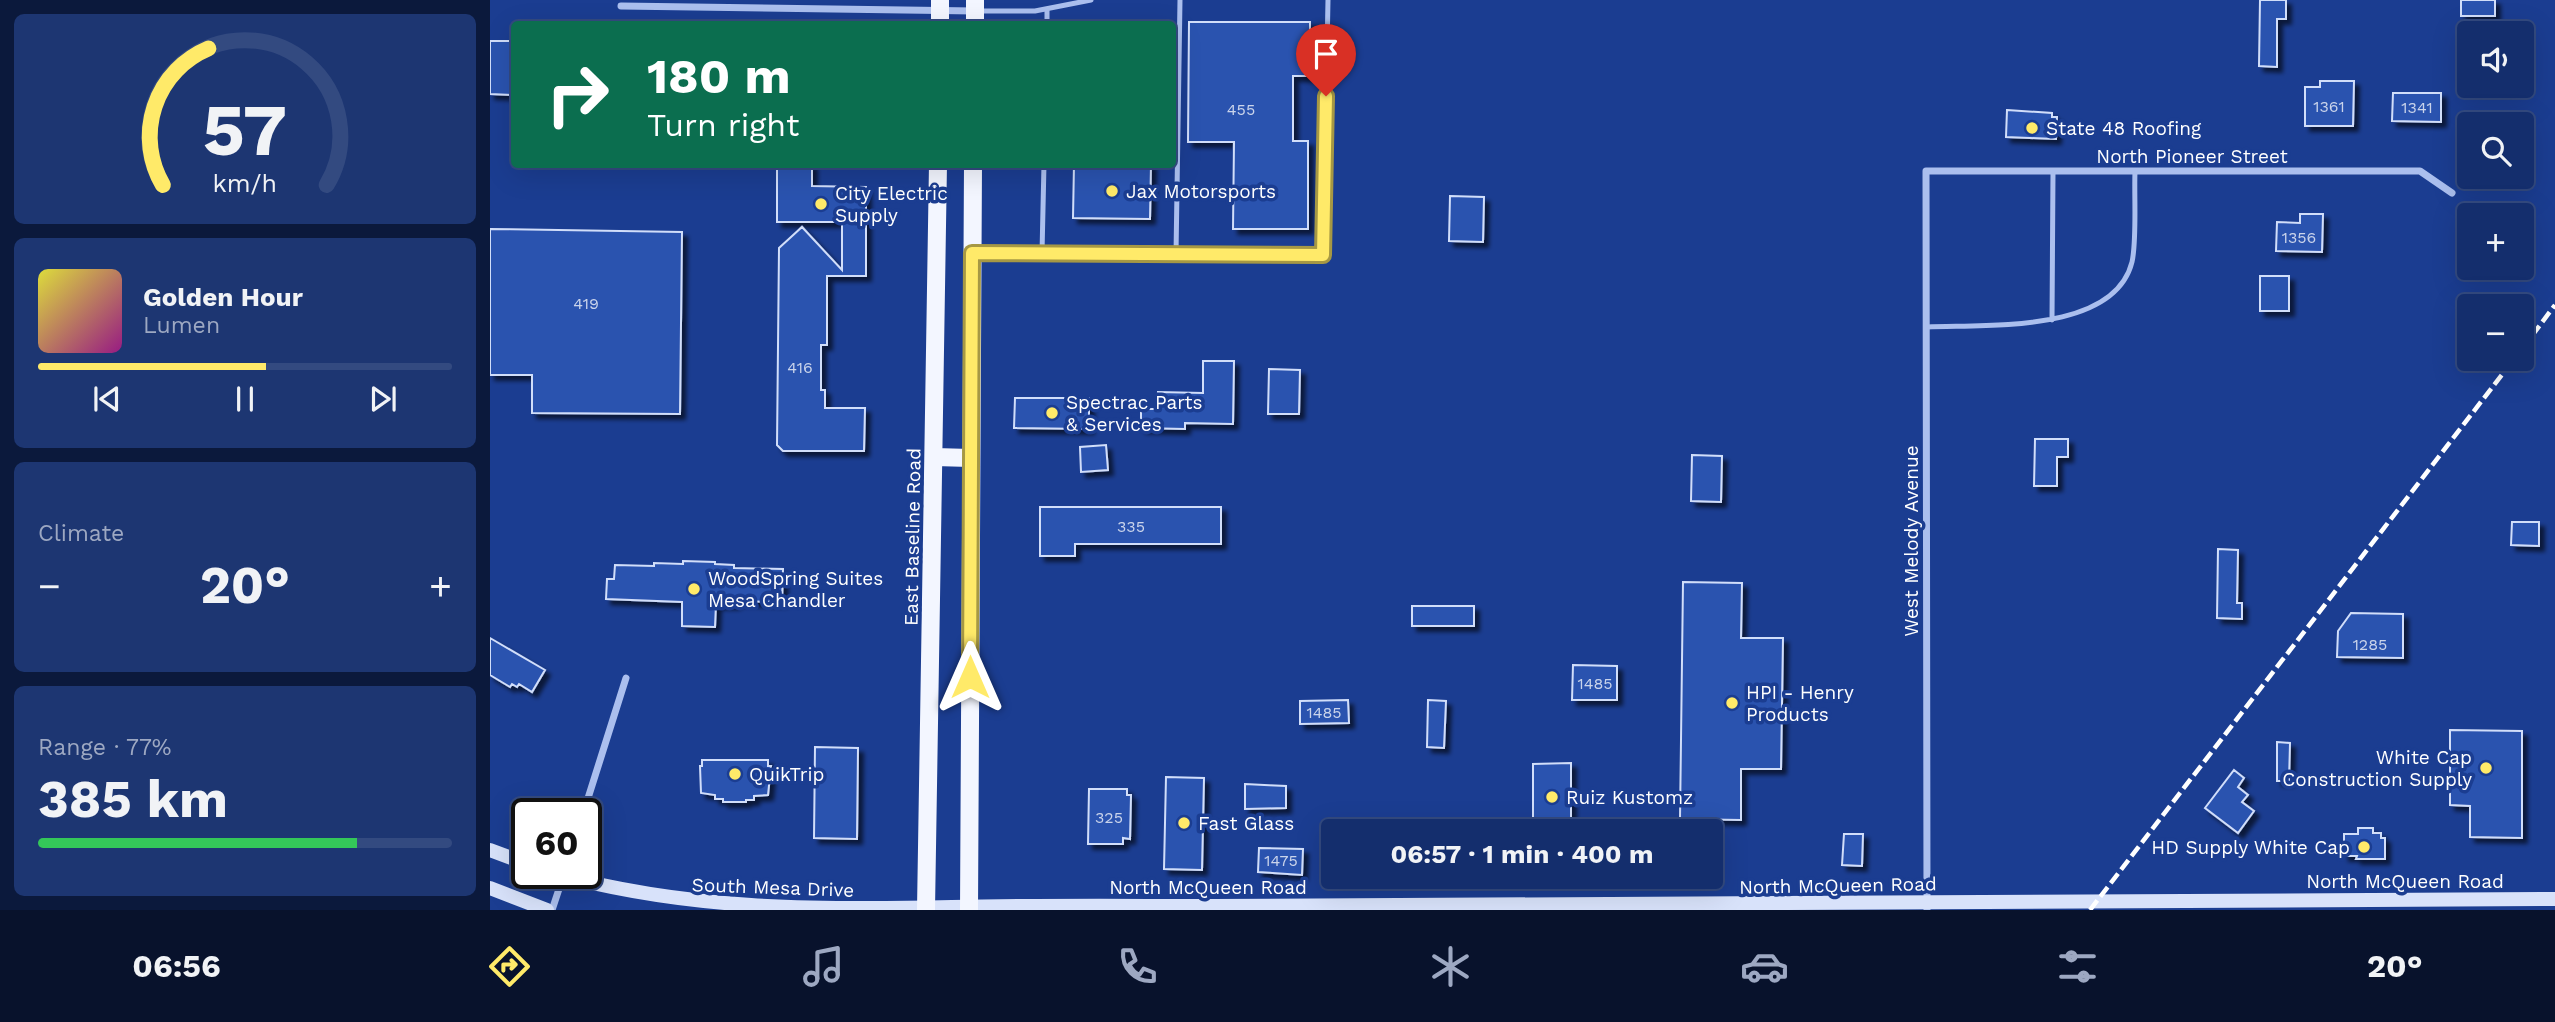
<!DOCTYPE html>
<html lang="en">
<head>
<meta charset="utf-8">
<style>
	body { margin:0; font-family:"Work Sans",sans-serif; background:#1d3672; color:#f1f3f6; height:100vh; display:flex; flex-direction:column; font-size:26px; white-space:nowrap }
	* { box-sizing:border-box; margin:0 }
	p { font-size:23px; color:#9da8c2 }
	.icon { flex:none; width:38px; height:38px; fill:none; stroke:currentColor; stroke-width:2; stroke-linecap:round; stroke-linejoin:round }
	.map { position:relative; flex:1; overflow:hidden }
	.sheet { display:flex; flex-direction:column; gap:14px; padding:14px; background:#0b193c; width:490px }
	.sheet>* { flex:none }
	.guide { position:absolute; left:21px; top:21px; width:665px; height:147px; border-radius:7px; box-shadow:0 7px 28px #0002,0 0 0 2px #334a80; background:#0b6e4f; color:#fff; overflow:hidden }
	.buttons { position:absolute; left:1967px; top:21px; display:grid; gap:14px }
	.buttons a { display:grid; place-items:center; width:77px; height:77px; border-radius:7px; background:#142e6d; box-shadow:0 7px 28px #0002,0 0 0 2px #334a80; font-size:35px }
	.speed { position:absolute; left:21px; top:798px; display:flex; gap:14px; font-size:35px; font-weight:700; text-align:center }
	.speed>* { display:grid; place-content:center; width:91px; height:91px; border-radius:50%; background:#142e6d; box-shadow:0 7px 28px #0002,0 0 0 2px #334a80; line-height:1 }
	.speed .limit { border:4px solid #111; border-radius:10px; background:#fff; color:#111 }
	.pin { position:absolute; display:grid; place-items:center; width:60px; height:60px; color:#fff; margin:-72px -30px; border-radius:50% 50% 50% 0; rotate:-45deg; box-shadow:0 0 7px #0007 }
	.pin .icon { rotate:45deg }
	.me { position:absolute; width:77px; margin:-38px; rotate:0deg; stroke-linejoin:round; filter:drop-shadow(0 0 5px #0008) }
	.turn { display:flex; align-items:center; gap:24px; height:147px; padding:0 21px; font-size:32px }
	.turn .icon { width:91px; height:91px; stroke-width:2.5 }
	.turn b { display:block; font-size:49px; line-height:60px }
	.big { font-size:52px; font-weight:700; line-height:1.1 }
	.sheet .card { flex:1; display:flex; flex-direction:column; justify-content:center; gap:10px; min-width:0; padding:0 24px; border-radius:10px; background:#1d3672 }
	.sheet .dial { align-items:center; gap:0 }
	.dial svg { height:182px; overflow:visible; fill:none; stroke:#334a80; stroke-width:7; stroke-linecap:round; text-anchor:middle }
	.dial text { fill:#f1f3f6; stroke:none }
	.song { display:flex; align-items:center; gap:21px }
	.cover { width:84px; height:84px; border-radius:10px; background:linear-gradient(135deg,hsl(60 70% 55%),hsl(310 70% 35%)) }
	.played { height:7px; border-radius:4px; background:linear-gradient(90deg,#ffea69 55%,#334a80 55%) }
	.keys { display:flex; justify-content:space-around; direction:ltr }
	.heat { display:flex; justify-content:space-between; align-items:center; font-size:38px; direction:ltr }
	.charge { height:10px; border-radius:5px; background:linear-gradient(90deg,#34c759 77%,#334a80 0) }
	.trip { position:absolute; left:831px; top:819px; width:402px; height:70px; border-radius:7px; background:#142e6d; box-shadow:0 7px 28px #0002,0 0 0 2px #334a80; font-weight:700; line-height:70px; text-align:center }
	.tabs { display:flex; height:112px; justify-content:space-around; align-items:center; background:#08122c; color:#9da8c2 }
	.tabs .icon { width:49px; height:49px }
	.tabs .on { color:#ffea69 }
	.tabs b { font-size:32px; color:#f1f3f6 }
	main { display:flex; flex:1; min-height:0 }
	.map>svg:first-child { display:block }
</style>
</head>
<body>
<main>
<section class="sheet">
<div class="card dial"><svg viewBox="0 0 100 80">
<path d="M14 69A42 42 0 1 1 86 69"/>
<path d="M14 69A42 42 0 0 1 34 9" stroke="#ffea69"/>
<text x="50" y="56" font-size="32" font-weight="700">57</text>
<text x="50" y="72" font-size="11">km/h</text>
</svg></div>
<div class="card">
<div class="song"><i class="cover"></i><div><b>Golden Hour</b><p>Lumen</p></div></div>
<div class="played"></div>
<div class="keys"><svg class="icon" aria-label="previous" viewBox="0 0 24 24"><path d="M18 5L8 12l10 7zM5 5v14"/></svg><svg class="icon" aria-label="pause" viewBox="0 0 24 24"><path d="M8 5v14M16 5v14"/></svg><svg class="icon" aria-label="next" viewBox="0 0 24 24"><path d="M6 5l10 7-10 7zM19 5v14"/></svg></div>
</div>
<div class="card"><p>Climate</p>
<div class="heat"><a>−</a><b class="big">20°</b><a>+</a></div>
</div>
<div class="card"><p>Range · 77%</p><b class="big">385 km</b><div class="charge"></div></div>
</section>
<div class="map">
<svg width="2065" height="910" viewBox="0 0 2065 910">
	<defs>
		<filter id="shadow"><feDropShadow dx="5" dy="5" stdDeviation="2" flood-color="#0009"/></filter>
	</defs>
	<rect width="100%" height="100%" fill="#1b3d91"/>
	<path fill="#2a52af" stroke="#d1defa" stroke-width="2" filter="url(#shadow)" d="M1770,0h26v19h-9v48l-18,-1z
		M1971,0h34v16h-34z
		M699,22h121v54h-17v65h15v88h-75l1,-87h-46z
		M0,41h24v54l-24,-1z
		M1830,81h34l-1,45h-48v-39h15z
		M1903,93h48v29l-49,-1z
		M1517,110l45,3v4h5l-1,22 -50,-2z
		M287,164h35v22l54,1v89h-39v69h-6v45h4v18h40l-1,43h-81l-6,-6 2,-197 23,-21 40,43v-48h-65z
		M584,164h77l-1,55 -77,-1z
		M960,196l34,1 -1,45 -34,-1z
		M1810,214h23l-1,38 -46,-1 1,-29 23,1z
		M0,229l192,3 -2,182 -148,-1v-38h-42z
		M1770,276h29v35h-29z
		M713,361h31l-1,63 -48,-1v6l-44,-1v-19h16l1,-17 45,1z
		M779,369l31,1 -1,44h-31z
		M525,398h74v31l-75,-1z
		M1545,439h33v18h-11v29h-23z
		M616,445l2,25 -27,2 -1,-25z
		M1202,455l30,1 -1,46 -30,-1z
		M550,507h181v37h-146v12h-35z
		M2022,522h27v24l-28,-1z
		M1728,549l20,1 -1,53h5v16l-25,-1z
		M193,561l32,1v2l19,1v3l49,1 -1,33 -47,-1v3h-19l-1,23 -33,-1v-24l-76,-3 1,-20h7l1,-14 39,1v-3l29,1z
		M1193,582l59,1 -1,55h42l-2,131h-40v51l-61,-1z
		M922,606h62v20h-62z
		M1861,613l52,1v44l-66,-1 1,-26z
		M0,638l55,32 -13,22 -13,-8 -2,3 -5,-3 -2,3 -20,-12z
		M1083,665l44,1v34h-45z
		M858,700l1,23 -49,1v-23z
		M938,700l18,1 -2,47 -17,-1z
		M1960,730l72,1v107l-52,-1v-31l-20,-1z
		M1787,742l13,1 -1,38h-12z
		M325,747l43,1 -1,91 -43,-1z
		M212,760h66v6h3l-3,29 -14,1v4h-8v2h-23v-3h-8v-4l-14,-2 -1,-27h2z
		M1081,763v68h-38v-67z
		M1744,770l10,8 -6,9 10,8 -6,7 12,9 -16,22 -33,-25z
		M676,777l38,1 -2,92 -38,-1z
		M755,784l41,2v22l-41,1z
		M599,789h38v6h4l-1,44 -7,-1v6h-35z
		M1868,828h15v5h8v5h4v21h-29l1,-3h-13v-22h14z
		M1354,834h19l-1,32 -20,-1z
		M769,848l44,1 -1,26 -44,-3z"/>
	<g fill="none" stroke-linecap="round" stroke-linejoin="round">
		<path stroke="#abbfee" stroke-width="5" d="M490,11h55l56,-11
			M557,24v-15
			M486,253l347,2 5,-255
			M552,253l2,-89
			M686,254l4,-254
			M1562,320l1,-148
			M1437,327c58,-3 187,7 205,-65 5,-22 2,-66 3,-90"/>
		<path stroke="#abbfee" stroke-width="7" d="M131,6l354,5
			M93,814l43,-136
			M62,910l12,-36
			M1437,910l-1,-739h494l32,22"/>
		<path stroke="#d8e2fa" stroke-width="14" d="M0,850l37,14
			M63,873c133,37 262,37 399,34 88,-2 175,-1 262,-1 447,-1 894,-4 1341,-7
			M0,888l57,22"/>
		<path stroke="#f3f6ff" stroke-width="18" d="M450,24v-24
			M485,24v-24
			M445,457l35,1
			M436,910l12,-746
			M479,910l4,-746"/>
		<path stroke="#fff" stroke-width="4.5" stroke-dasharray="12 5" stroke-linecap="butt" d="M2032,349l33,-44
			M1600,910l424,-551"/>
	</g>
	<g fill="none" stroke-linecap="round" stroke-linejoin="round">
		<g stroke="#a69844" stroke-width="18">
			<path id="route" d="M480,677l2,-424 351,2 3,-159"/>
		</g>
		<use href="#route" stroke="#ffea69" stroke-width="12"/>
	</g>
	<g fill="#ffea69" stroke="#1b3d91" stroke-width="2.5">
		<circle cx="1542" cy="128" r="7"/>
		<circle cx="622" cy="191" r="7"/>
		<circle cx="331" cy="204" r="7"/>
		<circle cx="562" cy="413" r="7"/>
		<circle cx="204" cy="589" r="7"/>
		<circle cx="1242" cy="703" r="7"/>
		<circle cx="1996" cy="768" r="7"/>
		<circle cx="245" cy="774" r="7"/>
		<circle cx="1062" cy="797" r="7"/>
		<circle cx="694" cy="823" r="7"/>
		<circle cx="1874" cy="847" r="7"/>
	</g>
	<g text-anchor="middle" stroke-width="7" stroke-linejoin="round" paint-order="stroke">
		<g font-size="16" fill="#cad4eb">
			<text x="1839" y="112">1361</text>
			<text x="1927" y="113">1341</text>
			<text x="751" y="115">455</text>
			<text x="1809" y="243">1356</text>
			<text x="96" y="309">419</text>
			<text x="310" y="373">416</text>
			<text x="641" y="532">335</text>
			<text x="1880" y="650">1285</text>
			<text x="1105" y="689">1485</text>
			<text x="834" y="718">1485</text>
			<text x="619" y="823">325</text>
			<text x="791" y="866">1475</text>
		</g>
		<g font-size="19" fill="#fff" stroke="#1b3d91" text-anchor="start">
			<text x="1556" y="135">State 48 Roofing</text>
			<text x="636" y="198">Jax Motorsports</text>
			<text x="345" y="200">City Electric<tspan x="345" dy="22">Supply</tspan></text>
			<text x="576" y="409">Spectrac Parts<tspan x="576" dy="22">&amp; Services</tspan></text>
			<text x="218" y="585">WoodSpring Suites<tspan x="218" dy="22">Mesa Chandler</tspan></text>
			<text x="1256" y="699">HPI - Henry<tspan x="1256" dy="22">Products</tspan></text>
			<text x="1982" y="764" text-anchor="end">White Cap<tspan x="1982" dy="22">Construction Supply</tspan></text>
			<text x="259" y="781">QuikTrip</text>
			<text x="1076" y="804">Ruiz Kustomz</text>
			<text x="708" y="830">Fast Glass</text>
			<text x="1860" y="854" text-anchor="end">HD Supply White Cap</text>
		</g>
		<g font-size="19" fill="#fff" stroke="#1b3d91">
			<text x="1702" y="163">North Pioneer Street</text>
			<text transform="translate(422 537) rotate(-89)" y="7">East Baseline Road</text>
			<text transform="translate(1421 541) rotate(-90)" y="7">West Melody Avenue</text>
			<text x="1915" y="888">North McQueen Road</text>
			<text transform="translate(1348 885) rotate(-1)" y="7">North McQueen Road</text>
			<text transform="translate(283 887) rotate(2)" y="7">South Mesa Drive</text>
			<text x="718" y="894">North McQueen Road</text>
		</g>
	</g>
</svg>
<div class="buttons">
<a><svg class="icon" aria-label="sound" viewBox="0 0 24 24"><path d="M4 9h4l5-4v14l-5-4H4zM17 9q2 3 0 6"/></svg></a>
<a><svg class="icon" aria-label="search" viewBox="0 0 24 24"><circle cx="10" cy="10" r="6"/><path d="M15 15l6 6"/></svg></a>
<a>+</a>
<a>−</a>
</div>
<div class="speed"><div class="limit">60</div></div>
<div class="pin" style="left:836px;top:96px;background:#d93025"><svg class="icon" aria-label="arrive" viewBox="0 0 24 24"><path d="M6 21V4h12l-3 4 3 4H6"/></svg></div>
<svg class="me" style="left:480px;top:677px" viewBox="-20 -20 40 40"><path d="M0-17L14 15 0 8-14 15z" fill="#ffea69" stroke="#fff" stroke-width="4"/></svg>
<div class="trip">06:57 · 1 min · 400 m</div>
<div class="guide">
<div class="turn"><svg class="icon" aria-label="right" viewBox="0 0 24 24"><path d="M7 20v-9h11M14 6l5 5-5 5"/></svg><div><b>180 m</b>Turn right</div></div>
</div>
</div>
</main>
<nav class="tabs">
<b>06:56</b>
<svg class="icon on" aria-label="directions" viewBox="0 0 24 24"><path d="M12 3l9 9-9 9-9-9zM9 14v-3h6M13 9l2 2-2 2"/></svg>
<svg class="icon" aria-label="music" viewBox="0 0 24 24"><path d="M9 18V5l10-2v13"/><circle cx="6" cy="18" r="3"/><circle cx="16" cy="16" r="3"/></svg>
<svg class="icon" aria-label="phone" viewBox="0 0 24 24"><path d="M5 4h4l2 5-3 2q2 4 5 5l2-3 5 2v4C11 20 4 13 5 4z"/></svg>
<svg class="icon" aria-label="climate" viewBox="0 0 24 24"><path d="M12 3v18M4 7l16 10M4 17L20 7"/></svg>
<svg class="icon" aria-label="car" viewBox="0 0 24 24"><path d="M5 17H2v-5l4-1 3-4h7l3 4 3 1v5h-3M9 17h6M6 11h13"/><circle cx="7" cy="17" r="2"/><circle cx="17" cy="17" r="2"/></svg>
<svg class="icon" aria-label="filters" viewBox="0 0 24 24"><path d="M4 7h16M4 17h16"/><circle cx="9" cy="7" r="2"/><circle cx="15" cy="17" r="2"/></svg>
<b>20°</b>
</nav>
</body>
</html>
